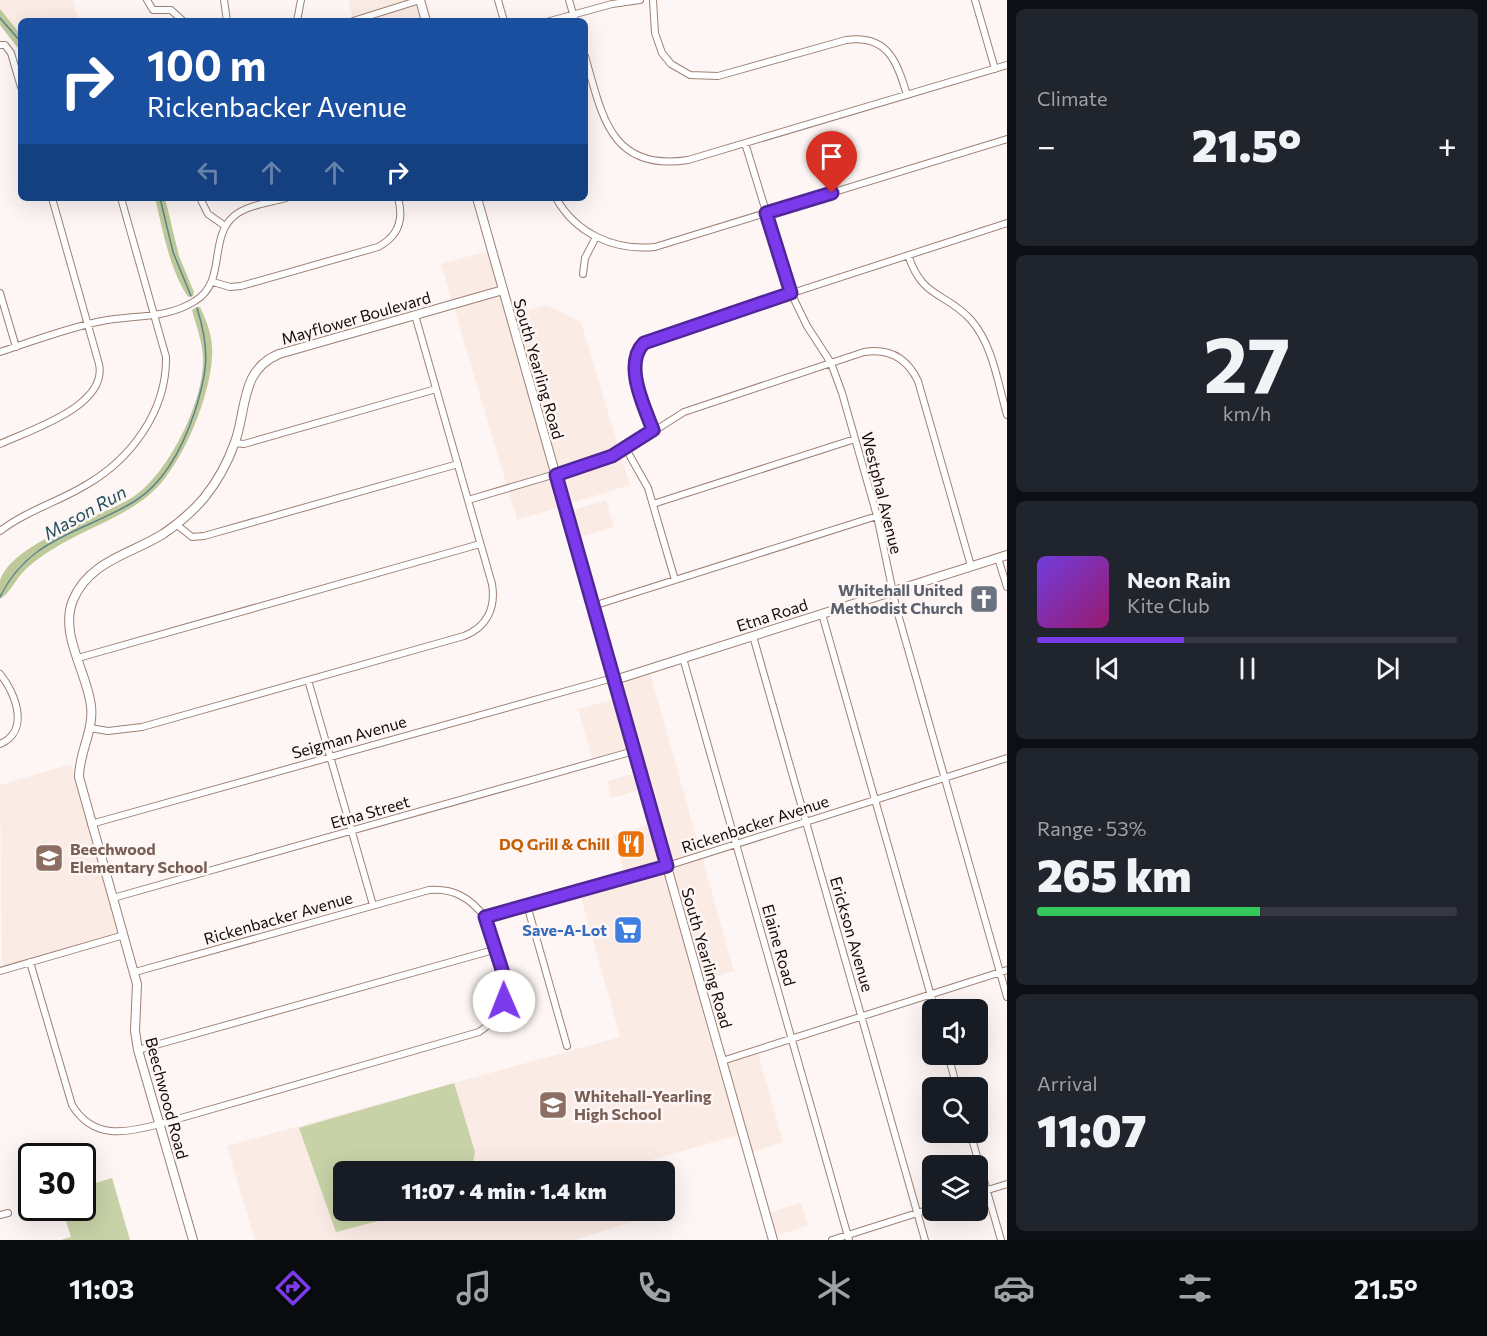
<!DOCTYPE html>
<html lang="en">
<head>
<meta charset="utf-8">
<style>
	body { margin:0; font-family:Commissioner,sans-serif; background:#20242c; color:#f1f3f6; height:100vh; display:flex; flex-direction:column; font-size:22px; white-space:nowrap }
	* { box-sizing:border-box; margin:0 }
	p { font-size:20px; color:#9ea1a6 }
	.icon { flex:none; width:33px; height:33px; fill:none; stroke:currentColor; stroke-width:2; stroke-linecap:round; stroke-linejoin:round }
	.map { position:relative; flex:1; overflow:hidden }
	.panel { display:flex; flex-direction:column; gap:9px; padding:9px; background:#0d0f14; width:480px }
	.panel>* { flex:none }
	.banner { position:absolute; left:18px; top:18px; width:570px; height:183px; border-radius:9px; box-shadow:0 6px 24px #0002; background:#1a4fa0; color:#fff; overflow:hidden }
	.tools { position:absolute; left:922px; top:999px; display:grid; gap:12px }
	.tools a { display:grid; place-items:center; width:66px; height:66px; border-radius:9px; background:#171b24; box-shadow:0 6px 24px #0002; font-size:30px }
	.speed { position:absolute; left:18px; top:1143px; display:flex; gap:12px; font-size:30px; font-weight:700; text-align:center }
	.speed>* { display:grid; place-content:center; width:78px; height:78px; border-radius:50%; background:#171b24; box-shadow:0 6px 24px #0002; line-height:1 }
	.speed .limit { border:3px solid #111; border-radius:9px; background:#fff; color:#111 }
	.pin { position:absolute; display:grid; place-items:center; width:51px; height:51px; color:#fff; margin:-62px -26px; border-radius:50% 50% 50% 0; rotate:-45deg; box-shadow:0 0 6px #0007 }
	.pin .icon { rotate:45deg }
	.me { position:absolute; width:66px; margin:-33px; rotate:359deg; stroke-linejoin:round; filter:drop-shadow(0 0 4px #0008) }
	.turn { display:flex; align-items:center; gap:21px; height:126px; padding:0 30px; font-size:27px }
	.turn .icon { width:78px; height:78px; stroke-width:2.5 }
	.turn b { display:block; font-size:42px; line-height:51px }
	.lanes { display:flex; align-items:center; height:57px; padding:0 30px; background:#0003; justify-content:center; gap:30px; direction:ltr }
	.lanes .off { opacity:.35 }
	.big { font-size:45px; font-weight:800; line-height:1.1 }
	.panel .tile { flex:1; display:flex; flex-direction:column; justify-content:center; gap:9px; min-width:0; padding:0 21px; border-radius:9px; background:#20242c }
	.panel .dial { align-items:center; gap:0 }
	.dial b { font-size:78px; line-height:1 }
	.song { display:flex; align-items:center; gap:18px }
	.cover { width:72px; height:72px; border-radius:9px; background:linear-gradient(135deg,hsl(260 70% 55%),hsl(320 70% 35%)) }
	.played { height:6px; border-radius:3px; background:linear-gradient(90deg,#7c3aed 35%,#363941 35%) }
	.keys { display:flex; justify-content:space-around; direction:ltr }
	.heat { display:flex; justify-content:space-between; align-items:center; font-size:33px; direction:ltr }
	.charge { height:9px; border-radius:4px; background:linear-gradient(90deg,#34c759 53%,#363941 0) }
	.trip { position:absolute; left:333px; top:1161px; width:342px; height:60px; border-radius:9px; background:#171b24; box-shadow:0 6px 24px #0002; font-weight:800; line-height:60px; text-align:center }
	.tabs { display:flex; height:96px; justify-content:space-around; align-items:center; background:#090b0e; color:#9ea1a6 }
	.tabs .icon { width:42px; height:42px }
	.tabs .on { color:#7c3aed }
	.tabs b { font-size:27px; color:#f1f3f6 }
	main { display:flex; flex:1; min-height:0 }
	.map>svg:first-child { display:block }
</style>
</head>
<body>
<main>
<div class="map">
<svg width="1007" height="1240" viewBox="0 0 1007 1240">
	<rect width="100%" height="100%" fill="#fdf6f4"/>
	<path fill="#fbebe5" d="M0,0h73l6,21h-58v14l-21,-26z
		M348,0h72l6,21h-48l-2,-8 -23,6z
		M491,250l19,65 37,-10 34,17 49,163 -113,35 -76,-256z
		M606,500l8,27 -40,12 -8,-27z
		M649,669l85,302 -34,11 8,30 -5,3 14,48 40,-13 26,92 -39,13 -6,-20 -108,31 1,5 -287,1v38l299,1 2,7 -71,22h-319l-28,-94 393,-109 -41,-147 46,-13 -12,-42 38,-11 -10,-34 -30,8 -4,-17 33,-9 -6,-22 -41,11 -15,-52 41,-11 -4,-18z
		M71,764l49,168 -118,34 -2,-181z
		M801,1203l7,23 -39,12 -7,-23z"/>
	<path fill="#f8ecd8" d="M418,1211h9l2,5 -19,5 -2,-7z"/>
	<path fill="#c7d2a7" d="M454,1083l21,69 -4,19 -127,1v38l73,1 -81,21 -37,-104z
		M112,1178l18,62h-69l10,-3 -9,-29h20l1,-21z"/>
	<path fill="#bec99a" d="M0,9l21,26v17l-21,-27z
		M155,198h10l14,58 15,36 -1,4 -5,1c-19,-29 -25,-66 -33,-99z
		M197,307h3c6,13 11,25 12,39 3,42 -30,123 -63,149 -24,21 -68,36 -96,54 -10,6 -21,14 -29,22 -9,9 -13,21 -24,28 0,-5 0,-13 0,-18 12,-39 100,-63 133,-84 35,-23 71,-95 70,-138 0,-16 -7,-33 -11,-49z"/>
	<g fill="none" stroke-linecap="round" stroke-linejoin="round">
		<path stroke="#5e828e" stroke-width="1.5" d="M0,18l21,24
			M160,198l13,54 18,44
			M0,597c29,-60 83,-64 135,-96 30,-19 49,-57 60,-90 13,-41 15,-61 2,-103"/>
		<g stroke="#9d8074" stroke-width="8">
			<path id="minor" d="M147,0l6,10h18l12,11
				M224,0l3,21
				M498,0l6,21
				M569,0l6,21
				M653,0l2,33 7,20 9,11 19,11 28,1 128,-36c42,-6 51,22 61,55
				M975,0l20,69
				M297,21l4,-21
				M353,21l67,-21
				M550,21l62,-17 28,-4
				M0,45h5l6,8 10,34
				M585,56c17,59 25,116 103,104l319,-95
				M745,143l46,150 16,33 24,37 11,30 35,123 19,91 111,390
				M200,198l8,16 17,12
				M556,198c20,36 59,53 99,49l352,-108
				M908,255c15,45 37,36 63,65 22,25 27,64 36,95
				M583,274l2,-16 11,-21
				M213,282l17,5 11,-1 137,-39c21,-11 26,-28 20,-49
				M0,293l16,54
				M0,352c33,-11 67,-24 102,-31 31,-6 65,-2 93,-20 32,-19 13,-63 39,-85 13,-11 35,-13 52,-18
				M653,430c-9,-24 -33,-73 -5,-90l359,-117
				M235,443l9,1 192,-55
				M0,444c30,-14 108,-38 99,-80l-47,-166
				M626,449l22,39 27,92
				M468,500l128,-38 30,-13 58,-37 180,-60c25,-4 43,6 54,29l53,185
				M653,504l202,-65
				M177,525l15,12 12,-1 254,-72
				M0,531c26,-20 58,-29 86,-46 45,-26 81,-74 80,-128l-45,-159
				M998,558l9,29
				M593,606l284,-90
				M822,614l113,396
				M753,636l172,604
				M78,658l402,-114
				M683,658l166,582
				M0,674c15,18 31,57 0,70
				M308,680l65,225
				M90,728l18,3 34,-4 322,-91c23,-9 32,-28 28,-52l-77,-269
				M91,824l522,-146
				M113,898l521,-147
				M527,905l40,141
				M30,962l42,143c21,35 54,28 88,19l319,-92c41,-27 23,-78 6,-115
				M0,971l124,-36
				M135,972l294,-82c25,-2 41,8 56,27l182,-51 340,-108
				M138,1050l359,-101
				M948,1054l9,34
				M722,1061l285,-91
				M970,1132l31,108
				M978,1193l29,-9
				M0,1215l8,-2
				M832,1240l101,-32"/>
		</g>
		<g stroke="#9d8074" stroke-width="10">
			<path id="tertiary" d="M420,0l6,21
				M477,198l296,1042
				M613,678h8l386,-123
				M193,1240l-55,-190 -3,-19 2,-47 -58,-207c0,-25 15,-46 12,-71 -4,-34 -32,-72 -18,-106 16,-39 58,-46 90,-66 15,-10 29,-22 41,-36 13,-16 24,-36 31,-56 12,-33 5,-72 44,-88l224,-64"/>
		</g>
		<use href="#minor" stroke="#fff" stroke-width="6"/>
		<use href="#tertiary" stroke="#fff" stroke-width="8"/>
	</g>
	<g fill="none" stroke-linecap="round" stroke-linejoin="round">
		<g stroke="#51269a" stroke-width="15">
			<path id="route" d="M504,1001v-25l-19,-59 182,-51 -111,-391 56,-19 41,-26c-9,-24 -30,-66 -9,-87l147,-50 -25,-80 66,-20"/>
		</g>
		<use href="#route" stroke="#7c3aed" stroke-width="10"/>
	</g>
	<defs>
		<g id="church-square" transform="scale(1.5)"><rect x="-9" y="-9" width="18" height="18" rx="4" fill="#6b7280" stroke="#fdf6f4"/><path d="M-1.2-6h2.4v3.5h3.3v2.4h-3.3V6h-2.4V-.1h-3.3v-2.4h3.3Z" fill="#fff"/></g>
		<g id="restaurant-square" transform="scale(1.5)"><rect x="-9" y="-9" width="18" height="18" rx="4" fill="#e8710a" stroke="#fdf6f4"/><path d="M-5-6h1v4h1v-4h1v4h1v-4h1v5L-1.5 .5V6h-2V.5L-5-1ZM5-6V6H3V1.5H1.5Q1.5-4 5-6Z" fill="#fff"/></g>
		<g id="school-square" transform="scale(1.5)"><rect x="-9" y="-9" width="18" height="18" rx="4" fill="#8d6e63" stroke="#fdf6f4"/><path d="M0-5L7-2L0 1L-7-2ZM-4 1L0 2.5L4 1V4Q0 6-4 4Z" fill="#fff"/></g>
		<g id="supermarket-square" transform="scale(1.5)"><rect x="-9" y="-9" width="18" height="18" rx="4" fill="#3f7fe0" stroke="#fdf6f4"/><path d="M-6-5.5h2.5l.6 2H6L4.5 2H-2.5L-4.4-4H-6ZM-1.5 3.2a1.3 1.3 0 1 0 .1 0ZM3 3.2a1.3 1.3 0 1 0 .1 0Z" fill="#fff"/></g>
	</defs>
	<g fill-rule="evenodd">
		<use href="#church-square" x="984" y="599"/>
		<use href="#restaurant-square" x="631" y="844"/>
		<use href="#school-square" x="49" y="858"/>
		<use href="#supermarket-square" x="628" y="930"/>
		<use href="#school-square" x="553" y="1105"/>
	</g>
	<g text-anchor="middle" stroke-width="5" stroke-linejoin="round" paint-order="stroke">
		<g font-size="16" fill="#140a06" stroke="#fdf6f4">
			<text transform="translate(356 318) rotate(-16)" y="6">Mayflower Boulevard</text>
			<text transform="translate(539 369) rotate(74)" y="6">South Yearling Road</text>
			<text transform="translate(882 493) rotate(76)" y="6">Westphal Avenue</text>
			<text transform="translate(772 615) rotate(-18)" y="6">Etna Road</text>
			<text transform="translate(349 737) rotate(-16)" y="6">Seigman Avenue</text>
			<text transform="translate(370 812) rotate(-16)" y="6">Etna Street</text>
			<text transform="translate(755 824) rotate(-18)" y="6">Rickenbacker Avenue</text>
			<text transform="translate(278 918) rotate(-16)" y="6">Rickenbacker Avenue</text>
			<text transform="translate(852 934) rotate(74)" y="6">Erickson Avenue</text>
			<text transform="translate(779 945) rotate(74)" y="6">Elaine Road</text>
			<text transform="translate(707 958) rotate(74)" y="6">South Yearling Road</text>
			<text transform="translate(167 1098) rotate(75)" y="6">Beechwood Road</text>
		</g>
		<g font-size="16" font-weight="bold" fill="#5b616d" stroke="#fdf6f4" text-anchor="end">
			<text x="963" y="596">Whitehall United<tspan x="963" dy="18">Methodist Church</tspan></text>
		</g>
		<g font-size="16" font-weight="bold" fill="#c56008" stroke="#fdf6f4" text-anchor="end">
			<text x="610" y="850">DQ Grill &amp; Chill</text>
		</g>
		<g font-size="16" font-weight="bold" fill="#785e54" stroke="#fdf6f4" text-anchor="start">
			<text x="70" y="855">Beechwood<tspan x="70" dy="18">Elementary School</tspan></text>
			<text x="574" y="1102">Whitehall-Yearling<tspan x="574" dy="18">High School</tspan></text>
		</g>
		<g font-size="16" font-weight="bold" fill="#366cbe" stroke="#fdf6f4" text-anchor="end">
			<text x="607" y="936">Save-A-Lot</text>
		</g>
		<g font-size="18" font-style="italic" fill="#1f4e5d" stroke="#fdf6f4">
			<text transform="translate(85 513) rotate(-29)" y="6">Mason Run</text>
		</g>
	</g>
</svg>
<div class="tools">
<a><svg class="icon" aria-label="sound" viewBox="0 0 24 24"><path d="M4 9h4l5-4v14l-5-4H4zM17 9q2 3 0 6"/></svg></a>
<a><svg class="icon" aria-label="search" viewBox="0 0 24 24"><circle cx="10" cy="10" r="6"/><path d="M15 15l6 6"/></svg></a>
<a><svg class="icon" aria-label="layers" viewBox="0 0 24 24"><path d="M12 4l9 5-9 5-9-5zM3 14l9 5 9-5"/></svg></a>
</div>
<div class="speed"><div class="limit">30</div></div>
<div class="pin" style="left:832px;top:193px;background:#d93025"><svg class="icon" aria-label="arrive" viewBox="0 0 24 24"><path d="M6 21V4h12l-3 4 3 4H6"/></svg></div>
<svg class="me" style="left:504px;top:1001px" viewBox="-20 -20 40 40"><circle r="19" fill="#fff"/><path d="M0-13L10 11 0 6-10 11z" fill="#7c3aed"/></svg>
<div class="trip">11:07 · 4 min · 1.4 km</div>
<div class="banner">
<div class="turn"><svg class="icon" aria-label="right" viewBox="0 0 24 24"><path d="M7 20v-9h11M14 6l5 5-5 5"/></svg><div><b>100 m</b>Rickenbacker Avenue</div></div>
<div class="lanes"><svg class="icon off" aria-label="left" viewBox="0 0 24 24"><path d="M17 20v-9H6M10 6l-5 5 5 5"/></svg><svg class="icon off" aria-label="ahead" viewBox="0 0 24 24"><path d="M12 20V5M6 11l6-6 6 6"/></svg><svg class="icon off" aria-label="ahead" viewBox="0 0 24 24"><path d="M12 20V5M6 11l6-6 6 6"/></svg><svg class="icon" aria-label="right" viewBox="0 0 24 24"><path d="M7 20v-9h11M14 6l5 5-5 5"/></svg></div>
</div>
</div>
<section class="panel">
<div class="tile"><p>Climate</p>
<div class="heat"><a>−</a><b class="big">21.5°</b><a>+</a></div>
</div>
<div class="tile dial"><b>27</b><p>km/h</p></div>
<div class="tile">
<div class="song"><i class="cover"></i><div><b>Neon Rain</b><p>Kite Club</p></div></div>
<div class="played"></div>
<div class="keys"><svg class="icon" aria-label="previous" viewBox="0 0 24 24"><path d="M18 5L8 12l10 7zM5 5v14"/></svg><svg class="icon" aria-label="pause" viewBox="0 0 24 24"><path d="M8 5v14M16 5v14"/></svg><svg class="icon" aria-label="next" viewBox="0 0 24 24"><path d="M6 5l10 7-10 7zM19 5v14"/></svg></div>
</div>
<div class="tile"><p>Range · 53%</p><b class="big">265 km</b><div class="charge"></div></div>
<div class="tile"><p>Arrival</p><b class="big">11:07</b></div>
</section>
</main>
<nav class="tabs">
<b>11:03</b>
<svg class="icon on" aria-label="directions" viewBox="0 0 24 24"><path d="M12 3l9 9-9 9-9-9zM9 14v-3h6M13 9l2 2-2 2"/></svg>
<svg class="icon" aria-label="music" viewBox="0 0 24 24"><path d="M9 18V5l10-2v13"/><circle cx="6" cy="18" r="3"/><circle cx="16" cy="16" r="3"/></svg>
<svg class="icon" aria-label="phone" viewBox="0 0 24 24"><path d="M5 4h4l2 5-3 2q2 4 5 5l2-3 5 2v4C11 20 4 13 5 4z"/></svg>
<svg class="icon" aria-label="climate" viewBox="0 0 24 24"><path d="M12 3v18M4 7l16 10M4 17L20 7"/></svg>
<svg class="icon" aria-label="car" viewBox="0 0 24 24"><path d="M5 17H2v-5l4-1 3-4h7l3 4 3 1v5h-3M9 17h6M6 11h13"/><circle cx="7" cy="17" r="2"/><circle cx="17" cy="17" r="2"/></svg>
<svg class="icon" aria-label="filters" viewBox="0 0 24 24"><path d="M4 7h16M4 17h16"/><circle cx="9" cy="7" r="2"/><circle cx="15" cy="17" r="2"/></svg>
<b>21.5°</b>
</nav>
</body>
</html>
